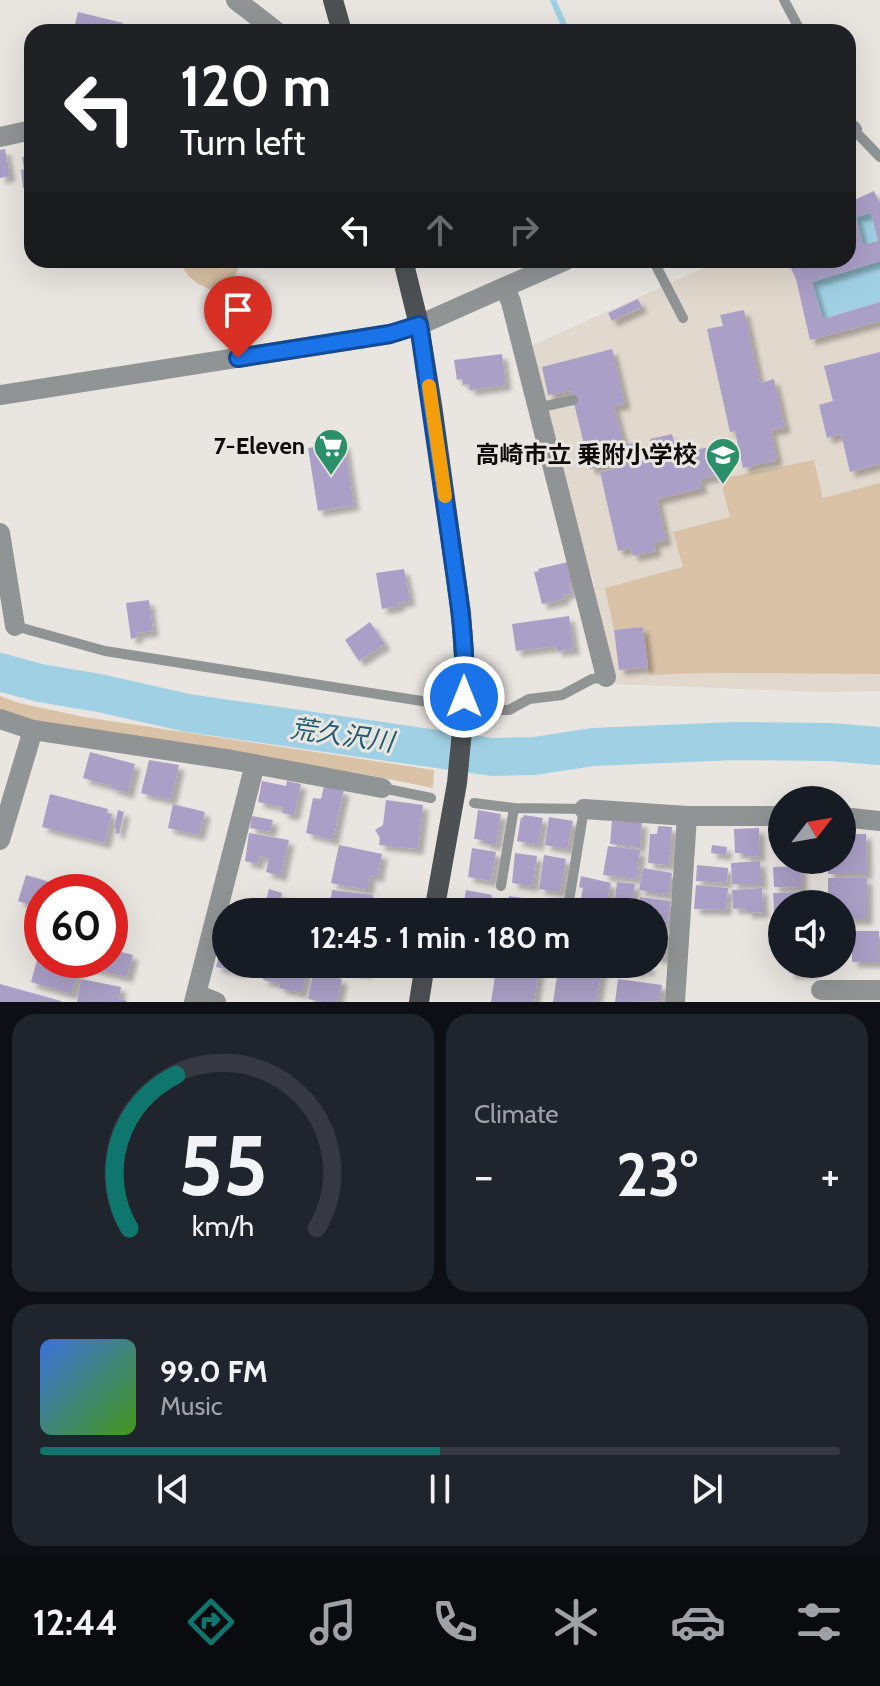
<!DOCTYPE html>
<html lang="en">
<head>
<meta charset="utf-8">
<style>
	body { margin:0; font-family:Cabin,"Noto Sans JP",sans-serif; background:#20242c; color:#f1f3f6; height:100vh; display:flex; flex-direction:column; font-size:30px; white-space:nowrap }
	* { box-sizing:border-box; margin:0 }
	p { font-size:26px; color:#9ea1a6 }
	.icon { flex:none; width:44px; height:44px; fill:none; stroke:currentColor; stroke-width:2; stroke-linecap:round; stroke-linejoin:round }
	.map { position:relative; height:1002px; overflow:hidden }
	.drawer { display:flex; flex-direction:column; gap:12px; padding:12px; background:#0d0f14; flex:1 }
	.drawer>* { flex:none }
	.top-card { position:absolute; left:24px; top:24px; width:832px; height:244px; border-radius:24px; box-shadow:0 8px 32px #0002; background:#202124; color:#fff; overflow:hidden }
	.needle { width:52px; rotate:59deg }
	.tools { position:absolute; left:768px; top:786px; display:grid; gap:16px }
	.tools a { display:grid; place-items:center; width:88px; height:88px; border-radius:50%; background:#171b24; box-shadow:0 8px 32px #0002; font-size:40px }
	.speed { position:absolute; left:24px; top:874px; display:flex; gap:16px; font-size:40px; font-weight:700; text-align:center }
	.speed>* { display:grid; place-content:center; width:104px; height:104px; border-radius:50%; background:#171b24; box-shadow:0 8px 32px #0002; line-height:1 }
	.speed .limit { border:12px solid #d22; background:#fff; color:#111 }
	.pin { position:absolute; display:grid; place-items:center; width:68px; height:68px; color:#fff; margin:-82px -34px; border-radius:50% 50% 50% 0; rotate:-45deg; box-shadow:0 0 8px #0007 }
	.pin .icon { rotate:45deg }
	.me { position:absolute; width:88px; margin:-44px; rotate:0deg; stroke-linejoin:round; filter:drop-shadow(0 0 6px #0008) }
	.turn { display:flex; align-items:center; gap:28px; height:168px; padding:0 24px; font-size:36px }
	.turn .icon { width:104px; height:104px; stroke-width:2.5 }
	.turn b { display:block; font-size:56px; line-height:68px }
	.lanes { display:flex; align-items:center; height:76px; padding:0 24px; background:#0003; justify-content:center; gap:40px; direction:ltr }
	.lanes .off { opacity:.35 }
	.big { font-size:60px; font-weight:700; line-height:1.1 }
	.drawer .widget { flex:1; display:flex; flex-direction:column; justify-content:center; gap:12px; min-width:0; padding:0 28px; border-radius:24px; background:#20242c }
	.drawer .dial { align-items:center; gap:0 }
	.dial svg { height:208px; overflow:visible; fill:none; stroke:#363941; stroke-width:7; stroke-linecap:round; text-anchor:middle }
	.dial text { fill:#f1f3f6; stroke:none }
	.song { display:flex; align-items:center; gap:24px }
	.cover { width:96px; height:96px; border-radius:12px; background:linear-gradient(135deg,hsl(220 70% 55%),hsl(100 70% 35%)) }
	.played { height:8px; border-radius:4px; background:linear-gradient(90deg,#0f766e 50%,#363941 50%) }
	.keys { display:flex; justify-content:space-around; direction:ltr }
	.heat { display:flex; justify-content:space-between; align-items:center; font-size:44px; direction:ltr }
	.drawer .tiles { flex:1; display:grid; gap:12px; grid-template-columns:1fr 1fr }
	.widget:last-child { grid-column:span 2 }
	.trip { position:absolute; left:212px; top:898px; width:456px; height:80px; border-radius:40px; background:#171b24; box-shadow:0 8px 32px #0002; font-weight:700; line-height:80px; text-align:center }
	.dock { display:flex; height:128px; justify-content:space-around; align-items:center; background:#090b0e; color:#9ea1a6 }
	.dock .icon { width:56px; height:56px }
	.dock .current { color:#0f766e }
	.dock b { font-size:36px; color:#f1f3f6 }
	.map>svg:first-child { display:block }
</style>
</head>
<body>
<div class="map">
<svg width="880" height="1002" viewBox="0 0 880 1002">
	<defs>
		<filter id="shadow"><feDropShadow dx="5.5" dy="5.5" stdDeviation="2" flood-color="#0004"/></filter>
	</defs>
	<rect width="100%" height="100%" fill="#e9e5e1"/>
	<path fill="#e1d9ce" d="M874,191l6,12v488l-56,1 -211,-8 -22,-93 4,-5 -5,-16 -5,-3 -54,-221 190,-86h127v-57z"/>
	<path fill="#d9c2a6" d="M182,260h61l-18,35c-17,-6 -42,-14 -43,-35z
		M814,460l9,38 57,-15v191l-175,-1 -56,2 -6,-48 -29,3 -9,-42 78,-21 -10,-35 57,-15 -10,-38z
		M0,696l19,7 65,14 350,53 -1,18 -70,-14 -307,-49 -36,-8 -20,-7z"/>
	<path fill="#a0d0e4" d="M871,213l7,28 -15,4 -7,-28z
		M880,261v41l-57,17 -11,-37z"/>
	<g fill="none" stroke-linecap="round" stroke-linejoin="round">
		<path stroke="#a0d0e4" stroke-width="6" d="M553,0l14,32"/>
		<path stroke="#a0d0e4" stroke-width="38" d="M0,672l40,11 59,10 89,20 304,44 42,-1 59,-9 142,-6 95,1 50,4"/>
	</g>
	<path fill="#aa9fc6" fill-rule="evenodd" filter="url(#shadow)" d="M78,12l45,11 -2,9h-48z
		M5,149l5,27 -10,2v-28z
		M32,156v32h-9l-2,-18 3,-1 -2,-12z
		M874,191l6,12v58l-68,21 11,37 57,-17v19l-70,19 -14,-61 -9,-19h61v-57zM871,213l7,28 -15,4 -7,-28z
		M638,299l4,8 -30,14 -4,-8z
		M744,310l16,73 14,-4 11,49 -14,2 6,30 -34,8 -8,-37 -5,1 -23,-103 16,-3 -3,-11z
		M612,349l13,55 -11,2 10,39 17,-4 3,12 9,-2 -3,-12 22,-5 5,20 32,-7 7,29 -16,3 2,9 -45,11 9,41 -12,3 2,8 -23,5 -2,-8 -13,3 -18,-79 18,-4 -1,-6 -27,7 -19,-78 -23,4 -6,-28z
		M880,352v112l-30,8 -9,-38 -14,4 -8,-33 14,-4 -9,-35z
		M502,354l4,31 -36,5 -1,-6 -6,1 -1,-6 -5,1 -3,-20z
		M344,442l10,63 -36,6 -10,-63z
		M568,562l5,20 -4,1 2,10 -8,2 1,4 -22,5 -8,-32 5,-1 -1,-2z
		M404,569l6,31 -12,3 1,3 -17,3 -6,-36z
		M149,600l4,31 -16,2 1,4 -7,2 -5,-36z
		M569,616l5,33 -17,2 -1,-5 -40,5 -4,-27z
		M370,622l15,22 -26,17 -14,-21z
		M643,627l5,40 -29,3 -5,-40z
		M90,752l45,12 -7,29 -17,-5 1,-2 -29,-8z
		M149,760l30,5 -8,35 -30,-7z
		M262,781l24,5 1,-5 14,3 -7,31 -12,-2 1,-6 -25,-5z
		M324,786l20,4 -11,50 -27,-7 7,-35 8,1z
		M50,794l58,15 -1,4 5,1 -7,29 -63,-16z
		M386,800l37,5 -5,44 -39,-4 1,-7 -5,-8 8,-5z
		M173,804l32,8 -6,23 -31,-7z
		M118,810l6,2 -5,22 -4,-1 1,-5h-2z
		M478,810l23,4 -5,31 -12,-2v-3l-10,-1z
		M524,815l19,3 -5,27 -21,-4 4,-24 2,1z
		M252,816l21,4 -3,12 -20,-4z
		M549,817l24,4 -6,28 -22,-4z
		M612,821l30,1 -2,25 -30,-3z
		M658,826l14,1 -3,38 -21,-2 2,-29h7z
		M759,828l1,28 -16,1v-4h-9l-1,-24z
		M773,830h9v22h-8z
		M249,833l40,7 -8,36 -15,-4 3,-14 -10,-2 -1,8 -13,-3z
		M842,834h24l1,40h-39v-14h14z
		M339,845l43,9 -4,23 -8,-2 -2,15 -37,-7z
		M712,845l15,2 -1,8 -15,-2z
		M608,846l32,4 -3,29 -34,-4z
		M472,848l24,4 -5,29 -23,-4z
		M515,853l22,3 -4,30 -21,-3z
		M544,855l22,4 -6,33 -21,-3z
		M760,861l2,23h-30l-1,-21z
		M697,865l31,3 -1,15 -31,-2z
		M801,866l1,22 -28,-1 -1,-20z
		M643,868l29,5 -4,22 -29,-5z
		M26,875l55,16v1h-39v17l-24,-8z
		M581,876l30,7 -5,22 -25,-6 2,-11 -4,-1z
		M828,878h39v41h-25v-15h-14z
		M617,882l18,2 -3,28h-13l1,-6 -6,-1z
		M696,885l32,3 -2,22 -32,-1z
		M762,888l1,24 -16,1 -1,-5 -13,1 -1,-19z
		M269,889l13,4 -2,7 39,9 -1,3h-55z
		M332,890l41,5 -2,17h-42z
		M466,890l26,5 -3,17h-27z
		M802,892v12h-20v8h-8l-1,-19z
		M509,896l21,3 -1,13h-25l1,-7h3z
		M640,897l31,4 -4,25 -13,-2v-12h-11v-2l-5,-1z
		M536,901l23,4 -1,7h-24z
		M654,927l14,2 -4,29 -10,-1z
		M852,931h27v31h-27z
		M223,939h3v25h16l-2,8 -24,-5z
		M110,949l23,6 -6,22 -42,-11 2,-6h23z
		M37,960l41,11 -6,23 -41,-12z
		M266,964h42l-6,29 -23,-5 1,-4 -17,-4z
		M352,964h16l-3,9 -14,-3z
		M497,964h43l-6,38h-43z
		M559,964h44l-7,38h-43z
		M633,964h16l-1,7 -8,-2 -1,3 -7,-1z
		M789,964h24v9h-24z
		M313,973l29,6 -5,23h-14l-15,-3z
		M81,979l40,8 -2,12 7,1v2h-49z
		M618,979l44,6 -2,16 -45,1z
		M0,984l61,17v1h-61z"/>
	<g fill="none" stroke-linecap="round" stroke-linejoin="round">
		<path stroke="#919495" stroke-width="10" d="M784,0l17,32
			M851,127l29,30
			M653,260l30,58
			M537,408l36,-8
			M15,626l90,25 342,54
			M482,710h27l20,-11 33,-4 30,-16 14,-2
			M382,788l49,10
			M474,803l40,5 70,1 -15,92
			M501,886l13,-78"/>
		<path stroke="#919495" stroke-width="20" d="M236,0l41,32
			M848,131l4,-1
			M0,137l32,-7
			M505,288l6,14 95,375
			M0,395l390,-61 29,-9 147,-65
			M0,533l15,93
			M0,719l33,11 199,30 150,28
			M584,809l103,7h95
			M842,817l38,4
			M821,990h59
			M196,994l20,8
			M194,1002l61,-238
			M675,1002l12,-186"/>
		<path stroke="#919495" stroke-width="20" d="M0,840l33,-110"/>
		<path stroke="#4d5153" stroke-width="20" d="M333,0l9,32
			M403,260l16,65 13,80 29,208 4,59 -2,49 -6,62 -23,129
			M419,1002l6,-38"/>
	</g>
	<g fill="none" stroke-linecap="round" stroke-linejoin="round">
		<g stroke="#114b97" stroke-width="20">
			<path id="route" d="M238,358l152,-24 29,-9c11,73 22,146 32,219 7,51 16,101 13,153"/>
		</g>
		<use href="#route" stroke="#1a73e8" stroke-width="14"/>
		<path stroke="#f59e0b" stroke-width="14" d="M429,386l16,110"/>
	</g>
	<defs>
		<g id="supermarket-pin" transform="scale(1.8)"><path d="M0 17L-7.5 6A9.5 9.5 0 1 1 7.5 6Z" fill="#2b8f6a" stroke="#e9e5e1"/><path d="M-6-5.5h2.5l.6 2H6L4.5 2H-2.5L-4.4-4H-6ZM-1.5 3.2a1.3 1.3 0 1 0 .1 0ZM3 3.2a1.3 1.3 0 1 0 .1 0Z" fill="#fff"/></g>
		<g id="school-pin" transform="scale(1.8)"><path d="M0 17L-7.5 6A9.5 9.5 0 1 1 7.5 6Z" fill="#2b8f6a" stroke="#e9e5e1"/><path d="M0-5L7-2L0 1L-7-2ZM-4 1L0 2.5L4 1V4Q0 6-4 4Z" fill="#fff"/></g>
	</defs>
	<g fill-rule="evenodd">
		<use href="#supermarket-pin" x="331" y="446"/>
		<use href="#school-pin" x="723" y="455"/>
	</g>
	<g text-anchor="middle" stroke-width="6" stroke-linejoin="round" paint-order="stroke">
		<g font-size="24" font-weight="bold" fill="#0d0c0a" stroke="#e9e5e1" text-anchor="end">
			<text x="305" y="454">7-Eleven</text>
			<text x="697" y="463">高崎市立 乗附小学校</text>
		</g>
		<g font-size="26" font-style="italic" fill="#215d72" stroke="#e9e5e1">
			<text transform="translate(342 735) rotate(8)" y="9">荒久沢川</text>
		</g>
	</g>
</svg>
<div class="tools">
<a><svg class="needle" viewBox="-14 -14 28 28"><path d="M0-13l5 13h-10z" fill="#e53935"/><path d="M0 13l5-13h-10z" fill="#9ea1a6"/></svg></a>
<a><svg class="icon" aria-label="sound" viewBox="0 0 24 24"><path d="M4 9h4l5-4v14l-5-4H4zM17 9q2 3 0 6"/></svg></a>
</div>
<div class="speed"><div class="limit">60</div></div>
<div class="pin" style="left:238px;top:358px;background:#d93025"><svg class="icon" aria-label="arrive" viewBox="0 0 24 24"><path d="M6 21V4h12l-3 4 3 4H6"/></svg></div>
<svg class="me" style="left:464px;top:697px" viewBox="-20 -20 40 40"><circle r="17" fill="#1a73e8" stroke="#fff" stroke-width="3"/><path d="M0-11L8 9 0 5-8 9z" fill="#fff"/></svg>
<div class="trip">12:45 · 1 min · 180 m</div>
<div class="top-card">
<div class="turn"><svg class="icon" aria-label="left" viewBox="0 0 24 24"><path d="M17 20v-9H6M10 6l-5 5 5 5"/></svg><div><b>120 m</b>Turn left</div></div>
<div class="lanes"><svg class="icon" aria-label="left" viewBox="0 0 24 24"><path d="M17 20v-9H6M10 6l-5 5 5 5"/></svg><svg class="icon off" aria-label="ahead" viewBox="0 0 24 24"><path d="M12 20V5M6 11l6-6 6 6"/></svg><svg class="icon off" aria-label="right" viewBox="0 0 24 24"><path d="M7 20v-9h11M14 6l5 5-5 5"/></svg></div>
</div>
</div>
<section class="drawer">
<div class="tiles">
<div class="widget dial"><svg viewBox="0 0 100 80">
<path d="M14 69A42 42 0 1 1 86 69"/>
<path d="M14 69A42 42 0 0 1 32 10" stroke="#0f766e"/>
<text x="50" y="56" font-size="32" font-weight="700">55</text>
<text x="50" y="72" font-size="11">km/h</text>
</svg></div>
<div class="widget"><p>Climate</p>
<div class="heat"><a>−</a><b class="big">23°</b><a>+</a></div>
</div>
<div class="widget">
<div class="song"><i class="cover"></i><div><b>99.0 FM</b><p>Music</p></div></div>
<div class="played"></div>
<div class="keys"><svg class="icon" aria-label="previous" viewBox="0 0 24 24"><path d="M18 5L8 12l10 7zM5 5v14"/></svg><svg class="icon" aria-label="pause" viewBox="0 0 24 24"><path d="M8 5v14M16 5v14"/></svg><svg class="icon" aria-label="next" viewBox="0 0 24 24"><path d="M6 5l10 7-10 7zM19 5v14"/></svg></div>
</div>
</div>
</section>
<nav class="dock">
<b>12:44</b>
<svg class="icon current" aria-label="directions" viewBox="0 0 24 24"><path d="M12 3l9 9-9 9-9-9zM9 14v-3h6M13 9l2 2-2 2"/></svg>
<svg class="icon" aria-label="music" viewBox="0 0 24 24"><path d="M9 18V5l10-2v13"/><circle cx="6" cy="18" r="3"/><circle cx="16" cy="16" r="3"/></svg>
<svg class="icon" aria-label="phone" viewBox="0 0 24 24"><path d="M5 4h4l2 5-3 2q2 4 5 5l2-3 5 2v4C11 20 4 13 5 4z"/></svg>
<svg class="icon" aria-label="climate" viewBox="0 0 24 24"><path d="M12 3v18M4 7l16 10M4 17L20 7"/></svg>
<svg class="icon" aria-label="car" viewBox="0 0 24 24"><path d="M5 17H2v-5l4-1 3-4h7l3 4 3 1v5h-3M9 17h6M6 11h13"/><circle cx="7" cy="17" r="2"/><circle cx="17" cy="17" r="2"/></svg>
<svg class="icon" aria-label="filters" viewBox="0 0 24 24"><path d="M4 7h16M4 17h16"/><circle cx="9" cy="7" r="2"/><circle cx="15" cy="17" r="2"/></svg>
</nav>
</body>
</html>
